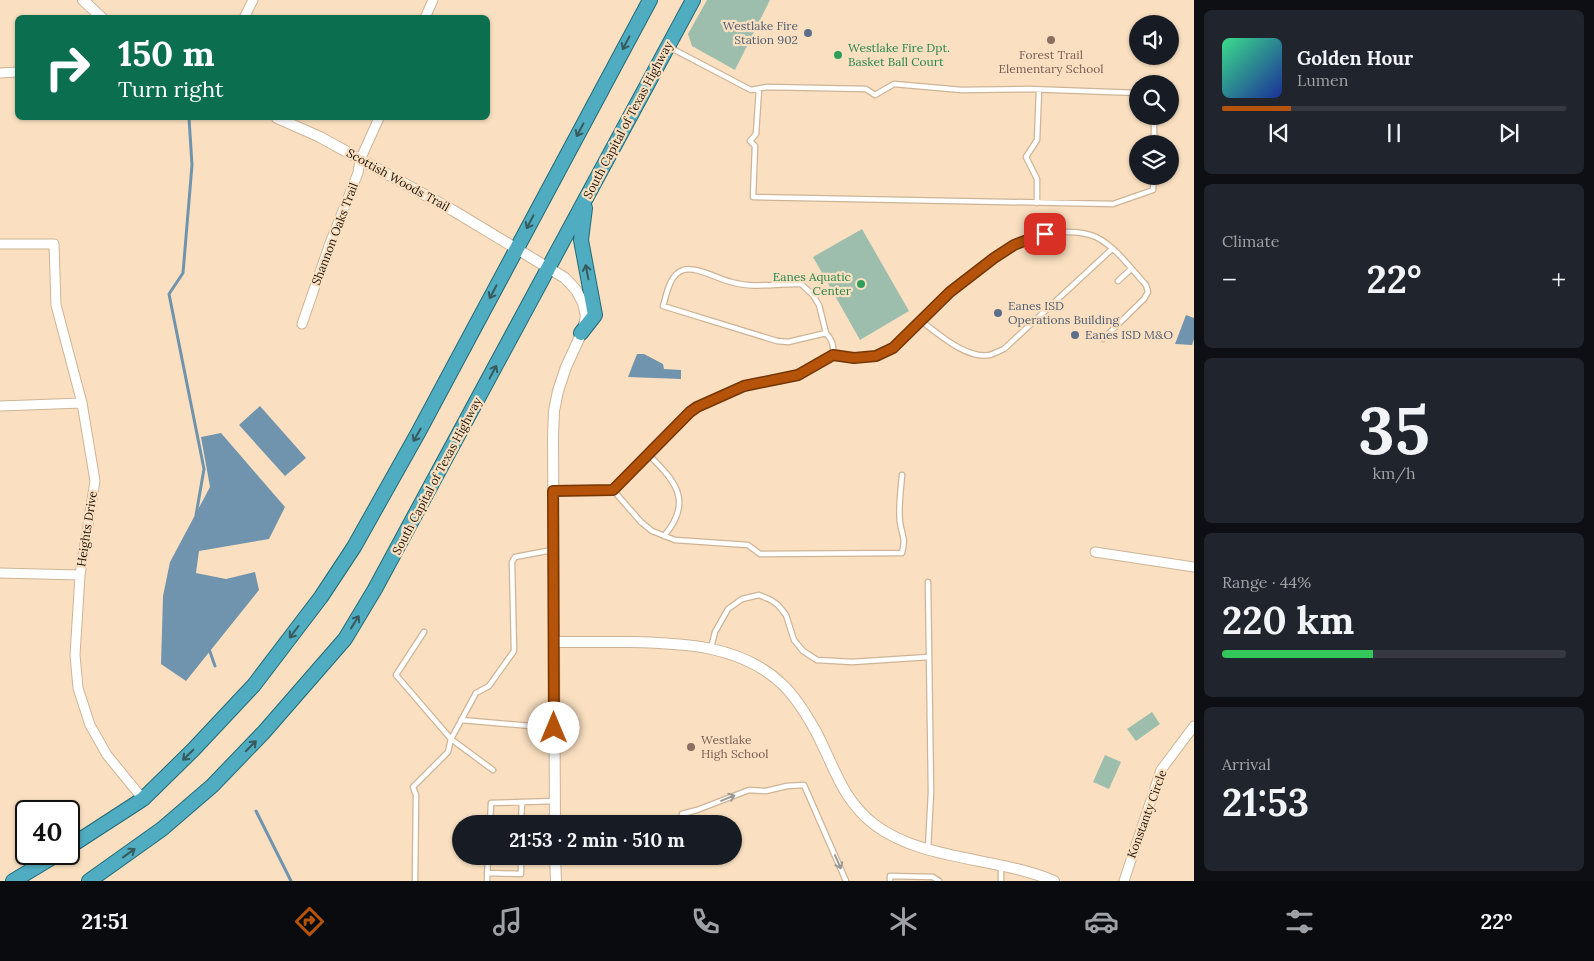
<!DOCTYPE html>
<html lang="en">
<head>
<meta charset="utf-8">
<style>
	body { margin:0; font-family:Lora,serif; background:#20242c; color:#f1f3f6; height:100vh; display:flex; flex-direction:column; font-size:19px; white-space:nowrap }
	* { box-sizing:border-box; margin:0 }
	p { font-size:16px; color:#9ea1a6 }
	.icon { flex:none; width:28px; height:28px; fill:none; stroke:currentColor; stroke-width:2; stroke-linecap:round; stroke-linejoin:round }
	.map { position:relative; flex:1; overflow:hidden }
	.panel { display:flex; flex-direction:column; gap:10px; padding:10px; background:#0d0f14; width:400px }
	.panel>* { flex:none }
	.top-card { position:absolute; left:15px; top:15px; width:475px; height:105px; border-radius:8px; box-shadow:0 1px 4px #0004; background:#0b6e4f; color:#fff; overflow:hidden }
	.controls { position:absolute; left:1129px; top:15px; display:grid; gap:10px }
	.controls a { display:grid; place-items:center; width:50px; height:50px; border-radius:50%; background:#171b24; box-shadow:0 1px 4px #0004; font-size:25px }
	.speed { position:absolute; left:15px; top:800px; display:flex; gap:10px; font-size:25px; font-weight:700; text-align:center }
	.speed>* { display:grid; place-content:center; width:65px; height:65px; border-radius:50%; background:#171b24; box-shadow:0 1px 4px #0004; line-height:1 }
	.speed .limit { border:2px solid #111; border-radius:8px; background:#fff; color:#111 }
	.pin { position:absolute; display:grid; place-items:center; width:42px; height:42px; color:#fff; margin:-21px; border-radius:10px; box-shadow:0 2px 8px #0006 }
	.me { position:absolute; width:55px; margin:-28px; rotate:0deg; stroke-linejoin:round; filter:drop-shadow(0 0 4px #0008) }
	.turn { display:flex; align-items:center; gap:18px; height:105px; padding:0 20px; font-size:22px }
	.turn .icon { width:65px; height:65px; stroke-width:2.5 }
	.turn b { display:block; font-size:35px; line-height:42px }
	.big { font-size:38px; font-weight:700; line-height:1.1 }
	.panel .card { flex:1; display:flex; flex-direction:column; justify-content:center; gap:8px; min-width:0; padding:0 18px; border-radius:8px; background:#20242c }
	.panel .dial { align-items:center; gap:0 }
	.dial b { font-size:65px; line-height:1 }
	.song { display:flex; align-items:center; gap:15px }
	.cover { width:60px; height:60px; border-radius:8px; background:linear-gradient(135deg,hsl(150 70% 55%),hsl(230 70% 35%)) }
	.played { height:5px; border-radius:2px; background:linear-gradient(90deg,#b45309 20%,#363941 20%) }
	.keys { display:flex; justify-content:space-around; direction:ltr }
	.heat { display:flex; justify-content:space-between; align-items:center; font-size:28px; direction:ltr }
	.charge { height:8px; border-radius:4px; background:linear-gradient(90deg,#34c759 44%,#363941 0) }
	.trip { position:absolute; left:452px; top:815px; width:290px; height:50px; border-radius:25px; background:#171b24; box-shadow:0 1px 4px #0004; font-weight:700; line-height:50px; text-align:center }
	.dock { display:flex; height:80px; justify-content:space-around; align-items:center; background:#090b0e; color:#9ea1a6 }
	.dock .icon { width:35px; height:35px }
	.dock .active { color:#b45309 }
	.dock b { font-size:22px; color:#f1f3f6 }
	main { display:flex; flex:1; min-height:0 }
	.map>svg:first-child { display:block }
</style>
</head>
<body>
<main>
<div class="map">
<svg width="1194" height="881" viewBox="0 0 1194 881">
	<rect width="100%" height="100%" fill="#fae0c1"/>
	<path fill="#9dbead" d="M707,0h63l-35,70 -43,-24 -4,-12z
		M862,229l47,82 -49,29 -47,-83z
		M1152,712l8,12 -24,17 -9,-12z
		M1105,755l16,7 -12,27 -16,-7z"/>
	<path fill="#7094ae" d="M1186,315l8,3v21l-2,6 -17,-1z
		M637,354h7l19,10 1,5 17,1v9l-53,-2z
		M260,406l46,52 -21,18 -46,-51z
		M221,433l64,74 -16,32 -70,12 -3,22 30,6 29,-7 4,18 -73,91 -25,-17 2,-68 7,-34 40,-75 -9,-50z"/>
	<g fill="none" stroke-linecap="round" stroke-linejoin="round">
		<path stroke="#7094ae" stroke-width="3" d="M189,118l3,47 -9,108 -14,21 35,175 -8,46
			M209,649l6,17
			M256,811l35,70"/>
		<g stroke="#cdb496" stroke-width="7">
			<path id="service" d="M669,47l82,43 16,-3 99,2 9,6 19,-11 68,6 66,-1 110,4
				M759,89l-3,45 -6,7 5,5 -2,51 360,7 40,-14 1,-14
				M1154,144v-28
				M1037,203v-24l-11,-22 11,-17 2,-50
				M1118,281l13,-12
				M921,321c37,-37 89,-89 146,-89 9,0 20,1 29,5 20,10 35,32 50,48l2,7 -4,7 -41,40
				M833,355c48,7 55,-2 88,-34 18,13 45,38 68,34 5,-1 10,-4 15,-6l108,-100
				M648,454c27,27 46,47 16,82
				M613,490l77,-78 7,-5 47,-21 54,-11 35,-20c1,-10 -1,-15 -7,-22l-38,9 -11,-1 -114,-35c4,-12 6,-31 20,-36 13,-4 35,9 48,12 24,7 47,1 70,2l12,11 6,10 7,28
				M554,491l59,-1 28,32 11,9 23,9 73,5 12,9 142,-1c4,-17 0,-16 -2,-31 -2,-13 1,-34 2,-47
				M424,632l-28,43 55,64 42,31
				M711,648l4,-16 13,-23 14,-10 17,-4 12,5 7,5 8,10 8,25 9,11 14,9 35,2 77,-5
				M461,720l93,8
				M682,814l15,-4 52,-20 17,1 21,-5 17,-1 42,96
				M490,824l1,-21 64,-2
				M521,824l1,-22
				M928,849l3,-57 -3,-210
				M1001,865v16
				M487,873l34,1v-18
				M415,881l1,-86 -3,-8 35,-35 3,-13 25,-46 13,-7 25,-35 -2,-89 3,-5 37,-7
				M487,881l1,-25
				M890,881v-5l43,1 6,4"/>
		</g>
		<g stroke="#cdb496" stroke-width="11">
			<path id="minor" d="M244,18l9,-18
				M425,18l8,-18
				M0,73l18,-1
				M0,244h54l2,61 26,98 13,78 -15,94 -5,80 3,33 12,37 17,30 36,44
				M302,324l28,-81 28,-70 2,-13 19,-42
				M0,406l82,-3
				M1095,552l99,15
				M0,573l80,2
				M1124,881l37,-111 33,-44"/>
		</g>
		<g stroke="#cdb496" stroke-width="12">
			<path id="tertiary" d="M83,0l19,18
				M277,118l43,19 134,74 111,67 11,12 7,13 3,13 -3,14 -17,37 -8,24 -4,20 -1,26 2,387
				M554,642c25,0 50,0 76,0 53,1 111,3 152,42 14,13 24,30 33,46 19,35 26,69 60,95 48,36 123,32 179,56
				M555,856l1,25"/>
		</g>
		<g stroke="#236a77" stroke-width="16">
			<path id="trunk" d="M581,333l14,-18 -14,-75 4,-32
				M69,847l74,-48 50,-49 61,-65 67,-88 33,-50 64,-114 232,-433
				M13,881l45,-27
				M89,881l73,-52 50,-43 52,-54 81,-93 30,-50 318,-589"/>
		</g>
		<use href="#service" stroke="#fff" stroke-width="4.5"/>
		<use href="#minor" stroke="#fff" stroke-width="9"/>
		<use href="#tertiary" stroke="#fff" stroke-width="10"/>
		<use href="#trunk" stroke="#50acc0" stroke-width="14"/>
	</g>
	<defs><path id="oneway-shaft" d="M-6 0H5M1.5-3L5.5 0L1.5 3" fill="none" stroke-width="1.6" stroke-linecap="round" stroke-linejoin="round" transform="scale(1.25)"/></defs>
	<g stroke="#365a5d">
		<use href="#oneway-shaft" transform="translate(626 43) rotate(118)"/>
		<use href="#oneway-shaft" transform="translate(580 130) rotate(118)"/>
		<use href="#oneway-shaft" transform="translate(530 222) rotate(118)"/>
		<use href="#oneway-shaft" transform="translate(587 272) rotate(-101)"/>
		<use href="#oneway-shaft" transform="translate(493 292) rotate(118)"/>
		<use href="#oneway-shaft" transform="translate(493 372) rotate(-62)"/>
		<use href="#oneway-shaft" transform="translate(417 435) rotate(120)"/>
		<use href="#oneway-shaft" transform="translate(355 622) rotate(-58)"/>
		<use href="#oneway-shaft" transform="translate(294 632) rotate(127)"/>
		<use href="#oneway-shaft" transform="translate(251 746) rotate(-45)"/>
		<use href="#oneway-shaft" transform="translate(188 755) rotate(135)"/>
		<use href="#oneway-shaft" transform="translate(129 853) rotate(-36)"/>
	</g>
	<g stroke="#9b9792">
		<use href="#oneway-shaft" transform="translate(728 798) rotate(-22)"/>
		<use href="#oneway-shaft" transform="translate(838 862) rotate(66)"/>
	</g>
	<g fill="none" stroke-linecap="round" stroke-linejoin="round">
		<g stroke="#753606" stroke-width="12">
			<path id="route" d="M554,728l-1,-237 60,-1 77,-78 7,-5 47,-21 54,-11 35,-20 21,3 22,-2 17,-8 57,-56 44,-34 20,-13 21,-8 10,-3"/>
		</g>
		<use href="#route" stroke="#b45309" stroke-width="9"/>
	</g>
	<g fill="#5c6f8a" stroke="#fae0c1" stroke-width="2">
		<circle cx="808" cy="33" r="5"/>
		<circle cx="998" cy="313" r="5"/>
		<circle cx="1075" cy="335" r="5"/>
	</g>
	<g fill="#8d6e63" stroke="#fae0c1" stroke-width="2">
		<circle cx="1051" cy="40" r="5"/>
		<circle cx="691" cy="747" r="5"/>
	</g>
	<g fill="#2e9e5b" stroke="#fae0c1" stroke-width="2">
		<circle cx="838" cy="55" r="5"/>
		<circle cx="861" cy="284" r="5"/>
	</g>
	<g text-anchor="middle" stroke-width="4.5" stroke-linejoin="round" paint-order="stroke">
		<g font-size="12" fill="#4e5e75" stroke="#fae0c1" text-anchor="start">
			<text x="798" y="30" text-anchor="end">Westlake Fire<tspan x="798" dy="14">Station 902</tspan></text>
			<text x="1008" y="310">Eanes ISD<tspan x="1008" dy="14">Operations Building</tspan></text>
			<text x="1085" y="339">Eanes ISD M&amp;O</text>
		</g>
		<g font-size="12" fill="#27864d" stroke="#fae0c1" text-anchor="start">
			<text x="848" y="52">Westlake Fire Dpt.<tspan x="848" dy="14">Basket Ball Court</tspan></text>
			<text x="851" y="281" text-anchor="end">Eanes Aquatic<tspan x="851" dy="14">Center</tspan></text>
		</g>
		<g font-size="12" fill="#785e54" stroke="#fae0c1">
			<text x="1051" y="59">Forest Trail<tspan x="1051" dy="14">Elementary School</tspan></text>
			<text x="701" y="744" text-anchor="start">Westlake<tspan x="701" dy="14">High School</tspan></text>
		</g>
		<g font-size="12" fill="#20170c" stroke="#fae0c1">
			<text transform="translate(628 120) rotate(-62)" y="4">South Capital of Texas Highway</text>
			<text transform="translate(398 180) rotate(29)" y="4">Scottish Woods Trail</text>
			<text transform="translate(335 234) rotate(-69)" y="4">Shannon Oaks Trail</text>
			<text transform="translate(437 476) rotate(-62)" y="4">South Capital of Texas Highway</text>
			<text transform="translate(87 529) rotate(-81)" y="4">Heights Drive</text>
			<text transform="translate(1147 814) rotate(-70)" y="4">Konstanty Circle</text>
		</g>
	</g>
</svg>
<div class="controls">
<a><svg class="icon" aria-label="sound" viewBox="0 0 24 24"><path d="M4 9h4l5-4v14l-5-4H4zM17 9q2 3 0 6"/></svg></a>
<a><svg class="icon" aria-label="search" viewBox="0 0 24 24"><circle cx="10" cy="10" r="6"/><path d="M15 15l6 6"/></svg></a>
<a><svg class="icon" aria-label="layers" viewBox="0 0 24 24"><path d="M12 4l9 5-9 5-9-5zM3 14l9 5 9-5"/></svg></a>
</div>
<div class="speed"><div class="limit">40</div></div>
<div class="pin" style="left:1045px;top:234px;background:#d93025"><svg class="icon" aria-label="arrive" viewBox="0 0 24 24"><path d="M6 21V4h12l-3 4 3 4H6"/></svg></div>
<svg class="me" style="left:554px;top:728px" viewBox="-20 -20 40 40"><circle r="19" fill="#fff"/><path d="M0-13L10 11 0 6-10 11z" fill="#b45309"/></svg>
<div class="trip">21:53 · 2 min · 510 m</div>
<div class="top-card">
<div class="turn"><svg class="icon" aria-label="right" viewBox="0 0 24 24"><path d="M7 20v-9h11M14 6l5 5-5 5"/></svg><div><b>150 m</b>Turn right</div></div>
</div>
</div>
<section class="panel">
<div class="card">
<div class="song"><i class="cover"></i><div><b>Golden Hour</b><p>Lumen</p></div></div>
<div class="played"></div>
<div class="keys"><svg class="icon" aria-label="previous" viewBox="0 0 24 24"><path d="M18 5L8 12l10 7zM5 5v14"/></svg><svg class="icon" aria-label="pause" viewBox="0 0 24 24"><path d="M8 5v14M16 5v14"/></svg><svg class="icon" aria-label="next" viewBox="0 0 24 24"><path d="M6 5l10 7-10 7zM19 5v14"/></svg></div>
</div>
<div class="card"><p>Climate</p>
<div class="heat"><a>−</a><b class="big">22°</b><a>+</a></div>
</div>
<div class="card dial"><b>35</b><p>km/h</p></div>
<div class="card"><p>Range · 44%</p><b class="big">220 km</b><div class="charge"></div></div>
<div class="card"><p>Arrival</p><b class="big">21:53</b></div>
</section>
</main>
<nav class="dock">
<b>21:51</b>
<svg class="icon active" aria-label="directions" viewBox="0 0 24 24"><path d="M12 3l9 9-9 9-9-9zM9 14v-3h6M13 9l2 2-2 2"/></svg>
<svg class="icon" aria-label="music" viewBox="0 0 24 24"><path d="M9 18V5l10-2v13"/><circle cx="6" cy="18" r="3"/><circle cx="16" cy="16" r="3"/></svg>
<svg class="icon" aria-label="phone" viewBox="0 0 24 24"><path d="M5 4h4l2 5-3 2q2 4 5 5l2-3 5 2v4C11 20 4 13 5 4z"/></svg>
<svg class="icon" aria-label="climate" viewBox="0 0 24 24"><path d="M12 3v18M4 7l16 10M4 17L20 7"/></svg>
<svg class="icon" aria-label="car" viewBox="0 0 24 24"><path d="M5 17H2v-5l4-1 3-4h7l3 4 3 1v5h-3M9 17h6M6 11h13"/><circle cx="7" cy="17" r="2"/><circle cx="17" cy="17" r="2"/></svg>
<svg class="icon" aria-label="filters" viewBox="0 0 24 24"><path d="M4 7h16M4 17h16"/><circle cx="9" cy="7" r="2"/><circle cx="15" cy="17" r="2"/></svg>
<b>22°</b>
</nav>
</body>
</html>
